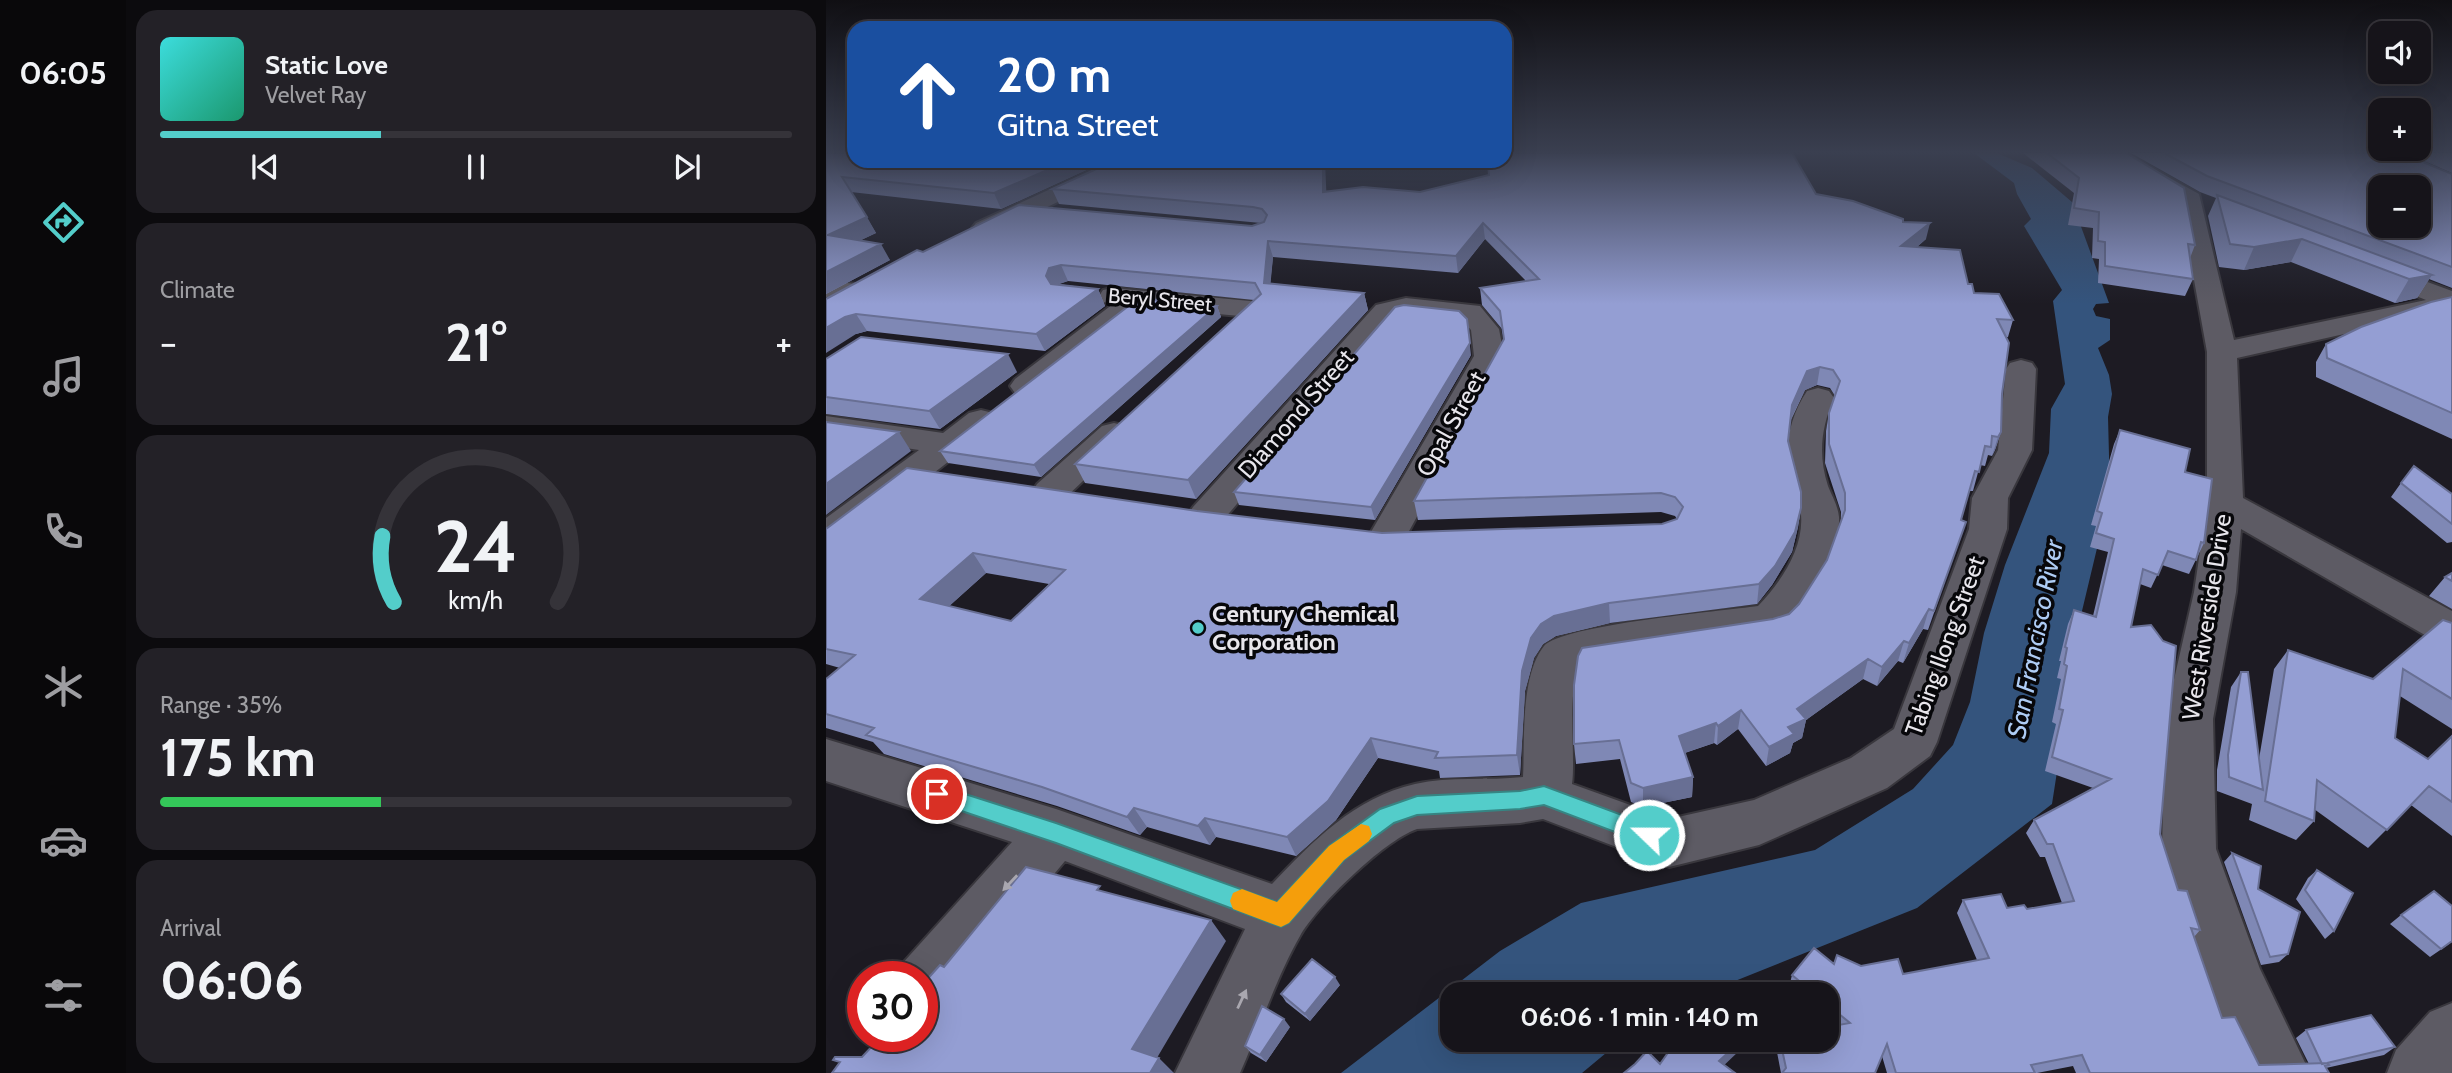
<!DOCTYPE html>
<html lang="en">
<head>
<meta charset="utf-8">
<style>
	body { margin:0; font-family:Cabin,sans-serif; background:#232127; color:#f1f3f6; height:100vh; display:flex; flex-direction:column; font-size:26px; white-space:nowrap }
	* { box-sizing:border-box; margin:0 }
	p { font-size:23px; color:#9e9ea2 }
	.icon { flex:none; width:38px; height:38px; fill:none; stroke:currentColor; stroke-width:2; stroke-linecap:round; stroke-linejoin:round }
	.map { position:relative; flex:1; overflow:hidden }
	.panel { display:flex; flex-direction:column; gap:10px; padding:10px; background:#0c0b0e; width:700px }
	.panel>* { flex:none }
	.guide { position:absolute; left:21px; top:21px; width:665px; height:147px; border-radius:21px; box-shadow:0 7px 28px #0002,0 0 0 2px #353339; background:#1a4fa0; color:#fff; overflow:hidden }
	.controls { position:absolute; left:1542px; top:21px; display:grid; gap:14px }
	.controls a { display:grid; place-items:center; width:63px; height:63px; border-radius:14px; background:#16141a; box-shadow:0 7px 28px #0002,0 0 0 2px #353339; font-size:35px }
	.speed { position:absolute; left:21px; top:961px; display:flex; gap:14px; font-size:35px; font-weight:700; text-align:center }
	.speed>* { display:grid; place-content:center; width:91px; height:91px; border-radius:50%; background:#16141a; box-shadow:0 7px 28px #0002,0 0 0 2px #353339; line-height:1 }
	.speed .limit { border:10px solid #d22; background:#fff; color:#111 }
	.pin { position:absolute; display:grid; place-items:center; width:60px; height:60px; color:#fff; margin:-30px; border:4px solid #fff; border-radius:50%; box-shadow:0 2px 7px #0007 }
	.me { position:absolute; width:77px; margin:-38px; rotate:292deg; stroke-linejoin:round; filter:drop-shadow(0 0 5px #0008) }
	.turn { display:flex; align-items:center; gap:24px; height:147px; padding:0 35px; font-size:32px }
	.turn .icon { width:91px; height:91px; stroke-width:2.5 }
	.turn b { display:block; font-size:49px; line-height:60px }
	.big { font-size:52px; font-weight:700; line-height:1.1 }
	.panel .widget { flex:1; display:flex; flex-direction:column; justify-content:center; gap:10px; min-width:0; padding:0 24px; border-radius:21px; background:#232127 }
	.panel .dial { align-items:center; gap:0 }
	.dial svg { height:182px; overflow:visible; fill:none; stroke:#353339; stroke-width:7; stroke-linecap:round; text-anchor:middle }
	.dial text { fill:#f1f3f6; stroke:none }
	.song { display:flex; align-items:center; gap:21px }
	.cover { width:84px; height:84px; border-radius:10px; background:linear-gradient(135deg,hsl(180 70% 55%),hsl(160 70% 35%)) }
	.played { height:7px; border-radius:4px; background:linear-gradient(90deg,#53cdca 35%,#353339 35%) }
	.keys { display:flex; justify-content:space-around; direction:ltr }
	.heat { display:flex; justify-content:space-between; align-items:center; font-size:38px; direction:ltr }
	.charge { height:10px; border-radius:5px; background:linear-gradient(90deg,#34c759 35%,#353339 0) }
	.trip { position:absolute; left:614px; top:982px; width:399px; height:70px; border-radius:21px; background:#16141a; box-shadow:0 7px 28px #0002,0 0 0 2px #353339; font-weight:700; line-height:70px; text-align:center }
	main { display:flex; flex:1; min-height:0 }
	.menu { display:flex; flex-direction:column; width:126px; justify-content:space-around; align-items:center; background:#09080a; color:#9e9ea2 }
	.menu .icon { width:49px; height:49px }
	.menu .on { color:#53cdca }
	.menu b { font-size:32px; color:#f1f3f6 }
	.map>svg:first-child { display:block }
</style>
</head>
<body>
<main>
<nav class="menu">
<b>06:05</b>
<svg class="icon on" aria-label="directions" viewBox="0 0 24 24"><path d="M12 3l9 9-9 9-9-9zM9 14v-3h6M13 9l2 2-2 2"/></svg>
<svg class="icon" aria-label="music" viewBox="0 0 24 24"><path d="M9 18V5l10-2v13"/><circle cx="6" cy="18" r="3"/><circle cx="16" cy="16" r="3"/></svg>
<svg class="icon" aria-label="phone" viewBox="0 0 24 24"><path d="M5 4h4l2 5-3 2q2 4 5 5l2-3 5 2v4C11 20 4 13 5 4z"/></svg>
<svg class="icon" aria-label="climate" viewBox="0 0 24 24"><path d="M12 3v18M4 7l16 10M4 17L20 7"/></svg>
<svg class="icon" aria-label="car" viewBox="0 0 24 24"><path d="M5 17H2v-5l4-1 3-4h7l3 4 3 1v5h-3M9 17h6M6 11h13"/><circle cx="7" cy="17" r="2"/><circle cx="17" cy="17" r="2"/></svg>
<svg class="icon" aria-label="filters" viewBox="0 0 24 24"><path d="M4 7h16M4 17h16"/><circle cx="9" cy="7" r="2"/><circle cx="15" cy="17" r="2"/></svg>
</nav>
<section class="panel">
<div class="widget">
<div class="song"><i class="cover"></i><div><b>Static Love</b><p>Velvet Ray</p></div></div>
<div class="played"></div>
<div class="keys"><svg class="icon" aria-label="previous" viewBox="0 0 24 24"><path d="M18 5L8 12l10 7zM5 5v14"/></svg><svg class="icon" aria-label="pause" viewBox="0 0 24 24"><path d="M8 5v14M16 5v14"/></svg><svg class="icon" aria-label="next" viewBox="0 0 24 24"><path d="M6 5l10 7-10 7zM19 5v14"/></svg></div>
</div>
<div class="widget"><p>Climate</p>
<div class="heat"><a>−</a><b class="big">21°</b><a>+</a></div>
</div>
<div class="widget dial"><svg viewBox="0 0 100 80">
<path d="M14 69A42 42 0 1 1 86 69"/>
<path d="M14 69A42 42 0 0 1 9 40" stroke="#53cdca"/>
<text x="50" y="56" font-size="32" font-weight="700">24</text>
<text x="50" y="72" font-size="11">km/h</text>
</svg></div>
<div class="widget"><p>Range · 35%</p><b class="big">175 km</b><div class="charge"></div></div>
<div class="widget"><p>Arrival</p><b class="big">06:06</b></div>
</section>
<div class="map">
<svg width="1626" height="1073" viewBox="0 0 1626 1073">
	<rect width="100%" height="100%" fill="#1d1b23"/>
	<path fill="#34547d" d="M1148,153h23l35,15 40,34 37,101 -13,1 -3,5 3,7 14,3v21l-12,8 11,27 3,19 -4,23 2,77 -28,117 -30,193 -135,104 -187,75 -20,11h-258v46h176l-16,8 -30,25h-241l159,-122 81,-48 234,-53 98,-61 40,-44 17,-43 14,-69 21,-68 44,-112 2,-44 14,-25 -12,-83 9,-11 -38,-64 7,-7 -14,-25 -3,-11z"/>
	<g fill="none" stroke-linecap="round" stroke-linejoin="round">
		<g stroke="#39373d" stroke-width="4">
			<path id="minor" d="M1273,153h26l74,41 35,146 192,-40 -62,-25 -4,-5 4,-5 9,-3 79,29v19l-215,48 6,140 209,113v36l-15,-5 -196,-113 -5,63 -23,127 3,130 44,120 50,104h-65l-40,-90 -43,-134 3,-130 29,-127 13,-88v-152l-27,-150z
				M286,161h27l-3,4 -144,68 -8,2 -8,-2 -4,-5 4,-5z
				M0,281l41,4 3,6 -3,6 -10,2 -31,-2z
				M287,288l137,13 10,2 4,6 -4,6 -10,2 -106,-10 -107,86 -11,2 -11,-2 -5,-7 5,-7 98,-75 -10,-2 -4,-6 4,-6z
				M580,298l74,8 19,23 5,27 -103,190 -14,4 -14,-4 -5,-9 106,-181 -3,-26 -9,-10 -56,-6 -10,3 -177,208 -13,3 -13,-3 -6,-9 6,-9 183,-202z
				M1195,360l11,3 4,6 -4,81 -24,48 -1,31 -70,213 -7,14 -43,32 -128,57 -90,22 -126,-48 -23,4 -103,6c-34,12 -99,76 -117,107 -23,40 -41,94 -60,137h-65l70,-144 -180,-68 -122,146 -21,9v-40h-26l5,-11 111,-123 -186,-61v-42l230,70 216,75c41,-43 82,-86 143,-100 35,-8 73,-3 108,-7 2,-36 -3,-101 21,-131 18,-21 178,-35 214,-40 22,-23 46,-57 43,-91 -1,-10 -7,-20 -9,-31 -9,-32 -4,-65 15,-93l11,-3 11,3 5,7c-13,30 -16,57 -6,88 4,10 10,20 11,31 2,27 -31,98 -54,114 -4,2 -11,3 -15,5l-189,29c-15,20 -5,91 -9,119l97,35 85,-19 97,-42 43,-29 75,-200 3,-31 26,-48 8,-81 4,-6z
				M155,410l12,3 4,7 -4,7 -153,119 -14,4v-32l93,-68 -93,-14v-20l117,17 26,-20z
				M288,423l12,3 5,7 -5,7 -63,60 -13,4 -13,-4 -5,-8 5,-8 65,-58z
				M1626,1003v70h-65l9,-23 34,-38z"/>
		</g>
		<use href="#minor" fill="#5d5b64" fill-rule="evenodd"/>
	</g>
	<path fill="#7f88b5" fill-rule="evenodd" d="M0,153l280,8 -105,48 -150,-17 25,41 -15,7 29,20 -64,34z
		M1197,153h103l69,92 -5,13 3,21 -8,17 -87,-13 1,-24 -7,-1 1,-30 -25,-3 6,-32z
		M1305,153h270l51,21v114l-23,-9 -12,19 -22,5 -104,-41 -47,8 -25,-3 -11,-51 8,-18 -16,-6z
		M1580,153h46v20z
		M226,189l764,5 87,28 23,17 -9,8 51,37 6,9 39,27 -5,17h-2l-4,57 -1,38 -6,18 -3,6 -4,-1 -3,11 -5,-1 -7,26h-4l-8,29 -2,21 -31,89 -5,-1 -20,34 -5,-2 -21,25 -14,-7 -57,41 -4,18 -9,5 -3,10 -24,13 -28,-37 -21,16 -3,-2 -29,10 8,24 -1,20 -49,10 -12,-5 -11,-43 -44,5 -2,-20 199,-125 16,-5 10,-10 28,-44 14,-39v-9l-16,-49 1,-32 3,-18 6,-17 -5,-8 -13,-3 -12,5 -15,32 -2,19 13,67 -3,19 -6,25 -20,33 -15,19 -147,19 -54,13 -13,8 -9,14 -9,33 -5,84 -80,3 -1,-7 -61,-13 -42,62 -40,36 -80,-19 -6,8 -63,-18 -7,8 -83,-29 -173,-52 -11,-12 -47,-14v-49l14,-11 -14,-4v-135l371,-18 185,22 280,-9 15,-5 -2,-3 -14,-4 -243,8 -4,-19 90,-160 -2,-12 -20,-24 -2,-17 46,-7 -41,-42 -27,34 -185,-16 -3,27 94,9 4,17 -172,189 -111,-16 -10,-19 179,-164 -186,-19 -10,3 40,5 7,17 -60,45 -178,-20 -11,3 -30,-35 97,-47 329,-26 9,-3 -202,-19zM160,573l63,11 -38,37 -62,-15z
		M1626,297v142l-136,-62v-15l10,-18z
		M391,306l4,11 -180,160 -93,-14 -8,-12z
		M645,355l-96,165 -136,-15 -5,-13z
		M0,359l191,13 -77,57 -114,-15z
		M1294,430l65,42 19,71 -15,31 -27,-9 -11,23 -11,-4 -9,43 29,207 18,56 22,40 -6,7 28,81 37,47 50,-1 -13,-26 10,-8 89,17 -11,8 -58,13 3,5h-253l-3,-7 -36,7h-150l-5,-17 -7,17h-94l-5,-26 2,-7h49l8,-15 -8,-6v-25h-29l-9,-7 3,-12 42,-11 27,2 42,8 74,-14 -20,-47 6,-13 44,8 20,1 35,-6 -17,-46h-5l-14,-24 8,-13 59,-32 -48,-17 11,-47 -4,-2 9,-43 -4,-1 4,-17h-2l9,-37 6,-14 19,6 15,-64 -18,-5 6,-21 -5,-1 23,-81z
		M1575,483l51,11v48l-5,1 -56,-46z
		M1626,573v36l-23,-13 16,-19z
		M1626,623v106l-52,-33 -5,42 33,21 24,-23v100l-41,-31 -43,43 -54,-39v12l-18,19 -47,-20 3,-16 -35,-13v-21l14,-83 10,-15 18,87 15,-90 14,-19 85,29z
		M1406,853l26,36 30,65 -9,8 -18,3 -37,-103z
		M1491,870l17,61 -9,8 -29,-40 12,-21z
		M1575,915l51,27 -22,15 -40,-33z
		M514,985l-30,36 -24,-19 -5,-8z
		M464,1027l-24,35 -15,-9 -6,-7z"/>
	<path fill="#686f94" d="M242,161h38l-105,48 -7,-16z
		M497,161h2l2,46 -4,-15z
		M41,217l9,16 -38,18 -10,-16z
		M657,223l2,16 -27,34 -2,-17z
		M1104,223l-4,16 -28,24 3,-17z
		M1476,239l-11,23 -47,8 10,-23z
		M442,241l5,16 -4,43 -5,-17z
		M55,244l9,16 -64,34v-22z
		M235,265l7,16 -11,4 -3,8 -8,-17 3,-8z
		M1606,275l-15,23 -22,5 14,-24z
		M272,289l7,17 -60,45 -9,-17z
		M538,293l4,17 -172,189 -8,-19z
		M391,306l4,11 -180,160 -7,-12z
		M30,314l11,17 -11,3 -30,19v-25l19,-11z
		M641,319l4,36 -96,165 -4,-13z
		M182,354l9,18 -77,57 -11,-18z
		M994,367l-3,18 -12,5 -16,33 3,-18 15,-34z
		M73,432l12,19 -85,64v-31z
		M1175,432l-6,18 -3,6 6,-19z
		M975,508l-3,19 -6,25 -20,33 -15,19 2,-20z
		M147,553l13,20 -51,46 -15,-20z
		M783,603l1,20 -54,13 -13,8 -9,14 -9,33 -5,84 -3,-20 5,-84 9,-33 10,-14 13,-8z
		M1103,609l-6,20 -20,34 6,-20z
		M1078,641l-6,20 -21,25 5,-19z
		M1042,659l-5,20 -57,41 -4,18 -9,5 -3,10 -24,13 3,-19 19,-20 9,-18z
		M915,710l-3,19 -21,16 1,-19z
		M890,723l-2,20 -36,12 1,-19z
		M545,738l7,20 -42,62 -40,36 -9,-19z
		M867,777l-1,20 -49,10v-19z
		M308,808l13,19 -7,8 -13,-18z
		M379,818l11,19 -6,8 -12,-19z
		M385,920l15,21 -75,127 -19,-19z
		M509,977l5,8 -30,36 -5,-7z
		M458,1019l6,8 -24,35 -6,-7z
		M916,1040l-3,11 -22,21 2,-11z
		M333,1058l15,15h-24z"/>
	<path fill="#949ed3" stroke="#686f94" stroke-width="2" fill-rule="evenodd" d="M0,153h28v8h214l-74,32 -152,-16 25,40 -39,18 53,9 -55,28z
		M679,153h287l24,41 37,7 50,18v3l27,1 -29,23 59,4 8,34h4l2,9 25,1 14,26 -16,-1 12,24 -7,51 -1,38 -3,5 -6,-1 -1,11 -6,-1 -6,26 -4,-1 -14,49 5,2 -32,89 -5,-2 -20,34 -5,-2 -22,26 -14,-8 -71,50 9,10 -18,8 6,7 -25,13 -28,-37 -23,16 -2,-3 -37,13 14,41 -50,11 -12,-5 -12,-43 -45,4v-59l4,-29 4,-8 191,-29 16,-5 10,-10 28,-44 18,-50v-17l-16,-49v-31l11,-32 -7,-11 -13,-3 -13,4 -15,34 -4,36 13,51v16l-6,24 -20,34 -16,18 -150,19 -55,13 -13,8 -10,14 -9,33 -5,84 -82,3 3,-6 -67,-14 -43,63 -41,36 -82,-19 -7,8 -64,-18 -7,9 -85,-30 -176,-52 8,-7 -48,-14v-35l29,-24 -29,-6v-120l81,-61 290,43 185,22 280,-9 15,-5 6,-12 -8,-10 -14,-4 -247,8 90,-162 -4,-28 -20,-23 59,-9 -56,-56 -27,33 -188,-15 -4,42 100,10 -176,187 -113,-16 186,-170 -6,-11 -194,-18 -12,3 -3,8 5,8 47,5 -62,45 -180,-20 -11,3 -19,11v-29l91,-49 6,2 96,-47 233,21 12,-4 3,-7 -5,-6 -9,-2 -201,-18 62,-28h209v31l40,-5 57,5 69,-17 -1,-14h17zM147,553l92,17 -54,51 -91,-22z
		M1221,153h79l58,35 11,57 -7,-1 5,35 -88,-13v-24l-7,-1 1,-29 -25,-4 5,-30z
		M1338,153h237l51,21v93l-245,-91zM1554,187h38v39h-38z
		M1391,195l215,80 -23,4 -107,-40 -48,8 -24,-3z
		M1626,297v116l-125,-55 -1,-14 35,-17 70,-25z
		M313,298l78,8 -183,159 -94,-14z
		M578,305l55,6 8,8 3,24 -99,164 -137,-15 161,-185z
		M35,337l147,17 -79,57 -103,-14v-38z
		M0,422l73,10 -73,52z
		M1294,430l70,19 -5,23 27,7 -8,64 -3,-1 -5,18 -28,-9 -10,24 -15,-6 -12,58 20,-2 12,16 13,5 -16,188 18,56 9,1 13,39 -9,-2 31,90 13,-1 24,48 68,-2 2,2 -4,1 4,7h-239l-8,-18 -51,10 4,8h-139l-9,-29 -12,29h-93l4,-5 -6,-28h47v-13l23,-4 -23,-19v-10h-12l-23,-19 22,-27 20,16 3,-9 24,11 37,-7 5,15 86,-16 -26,-58 38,-6 6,14 17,-3 3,4 47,-8 -21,-57h-6l-13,-24 77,-41 -59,-22 11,-47 -4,-1 8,-43 -3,-2 3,-16 -2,-1 9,-37 22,7 18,-78 -18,-6 6,-20 -5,-2z
		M1588,466l38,28v30l-51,-41z
		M1626,573v8l-7,-4z
		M1617,620l9,3v76l-49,-30 -8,69 33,21 24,-23v66l-23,-16 -42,44 -70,-50 -3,41 -49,-20 23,-151 85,29z
		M1415,672h7l15,118 -34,-13 -1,-22z
		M1406,853l29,13 -3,23 42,23 -12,42 -18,3z
		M200,867l74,19 -3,4 114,30 -79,129 27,9 -9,15h-318l8,-11 -7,-2 2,-3h27l15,-16 2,-5h43v-51l18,-20 4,2z
		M1491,870l36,23 -19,38 -29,-41z
		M1608,891l18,15v35l-11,8 -40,-34z
		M486,959l23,18 -30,37 -24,-20z
		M436,1006l22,13 -24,36 -15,-9z
		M1545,1015l24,32 -68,16 -5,1 -16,-34z
		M851,1040h47l-3,3 21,-3 -23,21 16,12h-111l11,-9 12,-13 13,13z"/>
	<defs><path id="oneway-solid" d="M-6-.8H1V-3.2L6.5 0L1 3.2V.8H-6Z" transform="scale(1.75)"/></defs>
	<g fill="#a9a7af">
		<use href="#oneway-solid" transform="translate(184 883) rotate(133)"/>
		<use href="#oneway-solid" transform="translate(416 999) rotate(-65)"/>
	</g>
	<linearGradient id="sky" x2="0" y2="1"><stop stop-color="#100f13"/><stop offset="0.5" stop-color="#3a3f50"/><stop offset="1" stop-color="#3a3f50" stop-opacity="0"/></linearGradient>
	<rect width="1626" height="304" fill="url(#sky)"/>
	<path fill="#53cdca" stroke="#368583" stroke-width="2" d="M111,785l119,38 221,79 52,-56 51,-37 37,-13 103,-5 24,-5 113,42 3,7 -3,7 -8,3 -105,-40 -24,4 -103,6 -23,8 -50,37 -55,63 -8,4 -225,-84 -127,-43 -3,-6 3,-7z"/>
	<path fill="#f59e0b" d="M535,824l8,2 3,8 -3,7 -25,19 -55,63 -8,4 -48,-18 -3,-8 3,-8 9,-4 35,13 52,-56z"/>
	<circle fill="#53cdca" stroke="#07070a" stroke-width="2.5" cx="372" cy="628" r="7"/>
	<g text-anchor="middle" stroke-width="7" stroke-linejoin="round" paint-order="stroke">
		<g font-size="21" fill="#e8e6ec" stroke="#07070a">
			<text transform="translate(334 300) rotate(5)" y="7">Beryl Street</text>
		</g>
		<g font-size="24" fill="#e8e6ec" stroke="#07070a">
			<text transform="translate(470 414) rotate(-49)" y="8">Diamond Street</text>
			<text transform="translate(625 424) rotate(-61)" y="8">Opal Street</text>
			<text transform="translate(1381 617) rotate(-81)" y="8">West Riverside Drive</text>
			<text transform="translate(1119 646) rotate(-70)" y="8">Tabing Ilong Street</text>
		</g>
		<g font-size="24" font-weight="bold" fill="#e8e6ec" stroke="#07070a" text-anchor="start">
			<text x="386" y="622">Century Chemical<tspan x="386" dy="28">Corporation</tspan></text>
		</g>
		<g font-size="26" font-style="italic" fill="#aeccf4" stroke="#07070a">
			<text transform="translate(1209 639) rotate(-79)" y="9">San Francisco River</text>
		</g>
	</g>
</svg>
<div class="controls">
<a><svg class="icon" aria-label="sound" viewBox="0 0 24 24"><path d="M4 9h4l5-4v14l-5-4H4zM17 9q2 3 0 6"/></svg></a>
<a>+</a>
<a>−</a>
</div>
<div class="speed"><div class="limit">30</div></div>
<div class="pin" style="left:111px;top:794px;background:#d93025"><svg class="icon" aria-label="arrive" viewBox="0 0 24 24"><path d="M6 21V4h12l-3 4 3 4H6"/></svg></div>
<svg class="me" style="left:823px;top:835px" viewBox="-20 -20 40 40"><circle r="17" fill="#53cdca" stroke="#fff" stroke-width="3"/><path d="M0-11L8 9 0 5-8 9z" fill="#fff"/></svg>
<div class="trip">06:06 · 1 min · 140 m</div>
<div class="guide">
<div class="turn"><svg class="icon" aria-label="ahead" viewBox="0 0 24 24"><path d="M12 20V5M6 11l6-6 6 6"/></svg><div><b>20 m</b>Gitna Street</div></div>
</div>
</div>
</main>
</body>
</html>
